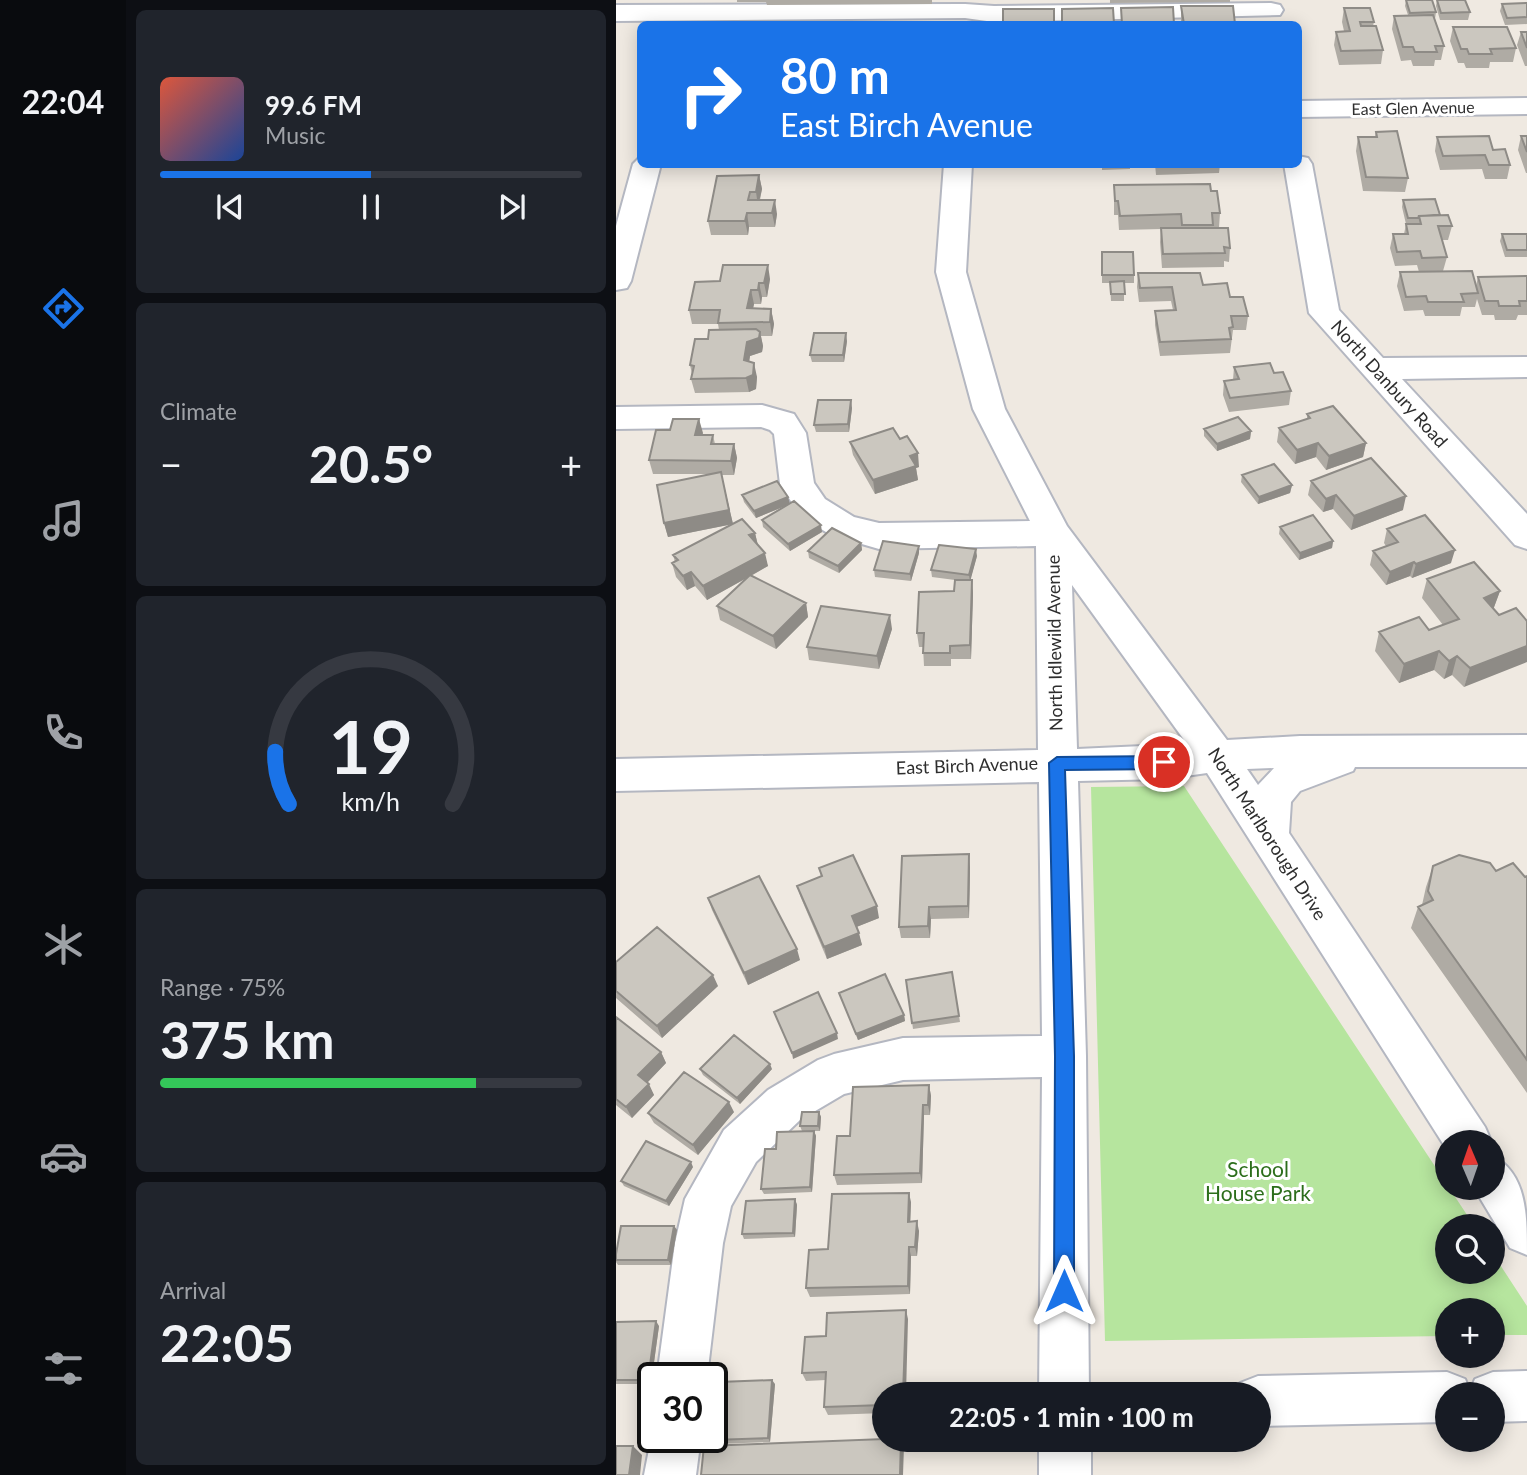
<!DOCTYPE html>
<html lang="en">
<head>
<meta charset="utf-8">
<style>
	body { margin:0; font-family:Lato,sans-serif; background:#20242c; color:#f1f3f6; height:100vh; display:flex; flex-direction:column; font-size:26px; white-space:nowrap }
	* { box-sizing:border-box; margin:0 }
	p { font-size:23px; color:#9ea1a6 }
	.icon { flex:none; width:38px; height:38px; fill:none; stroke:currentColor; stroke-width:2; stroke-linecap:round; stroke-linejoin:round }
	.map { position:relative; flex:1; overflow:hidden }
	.sheet { display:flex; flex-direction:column; gap:10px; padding:10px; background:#0d0f14; width:490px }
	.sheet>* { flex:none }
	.top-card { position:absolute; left:21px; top:21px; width:665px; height:147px; border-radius:10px; box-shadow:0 4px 18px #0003; background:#1a73e8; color:#fff; overflow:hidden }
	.needle { width:46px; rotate:358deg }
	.fabs { position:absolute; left:819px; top:1130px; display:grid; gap:14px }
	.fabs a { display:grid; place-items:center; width:70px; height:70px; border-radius:50%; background:#171b24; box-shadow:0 4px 18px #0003; font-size:35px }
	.speed { position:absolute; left:21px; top:1362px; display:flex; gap:14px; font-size:35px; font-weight:700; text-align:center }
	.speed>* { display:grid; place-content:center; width:91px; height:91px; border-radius:50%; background:#171b24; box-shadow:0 4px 18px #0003; line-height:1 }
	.speed .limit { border:4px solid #111; border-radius:10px; background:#fff; color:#111 }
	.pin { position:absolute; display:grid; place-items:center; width:60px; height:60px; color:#fff; margin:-30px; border:4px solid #fff; border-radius:50%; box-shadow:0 2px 7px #0007 }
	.me { position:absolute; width:77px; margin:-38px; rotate:0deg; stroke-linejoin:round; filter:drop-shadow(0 0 5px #0008) }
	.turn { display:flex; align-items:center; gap:24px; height:147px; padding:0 28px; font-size:32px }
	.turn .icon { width:91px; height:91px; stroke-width:2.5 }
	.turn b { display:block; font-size:49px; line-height:60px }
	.big { font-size:52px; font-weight:700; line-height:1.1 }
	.sheet .tile { flex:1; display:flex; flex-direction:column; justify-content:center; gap:10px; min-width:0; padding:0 24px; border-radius:10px; background:#20242c }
	.sheet .dial { align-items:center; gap:0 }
	.dial svg { height:182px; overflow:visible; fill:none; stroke:#363941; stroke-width:7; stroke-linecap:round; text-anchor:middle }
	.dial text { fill:#f1f3f6; stroke:none }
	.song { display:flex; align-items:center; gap:21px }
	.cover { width:84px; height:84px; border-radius:10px; background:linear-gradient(135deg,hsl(10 70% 55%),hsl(220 70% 35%)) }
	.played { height:7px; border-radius:4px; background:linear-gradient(90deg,#1a73e8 50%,#363941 50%) }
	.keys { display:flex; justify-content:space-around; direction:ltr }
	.heat { display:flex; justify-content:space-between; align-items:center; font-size:38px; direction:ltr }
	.charge { height:10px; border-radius:5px; background:linear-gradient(90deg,#34c759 75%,#363941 0) }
	.trip { position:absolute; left:256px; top:1382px; width:399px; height:70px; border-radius:35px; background:#171b24; box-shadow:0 4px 18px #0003; font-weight:700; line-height:70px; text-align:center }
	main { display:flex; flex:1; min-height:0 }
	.menu { display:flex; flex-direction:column; width:126px; justify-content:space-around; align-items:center; background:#090b0e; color:#9ea1a6 }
	.menu .icon { width:49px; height:49px }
	.menu .active { color:#1a73e8 }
	.menu b { font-size:32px; color:#f1f3f6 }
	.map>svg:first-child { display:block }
</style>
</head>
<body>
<main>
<nav class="menu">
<b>22:04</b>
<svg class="icon active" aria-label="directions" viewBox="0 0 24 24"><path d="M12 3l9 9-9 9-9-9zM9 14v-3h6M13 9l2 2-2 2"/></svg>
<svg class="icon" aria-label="music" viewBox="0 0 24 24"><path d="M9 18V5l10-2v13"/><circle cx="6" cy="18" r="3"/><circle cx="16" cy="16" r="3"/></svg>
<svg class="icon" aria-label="phone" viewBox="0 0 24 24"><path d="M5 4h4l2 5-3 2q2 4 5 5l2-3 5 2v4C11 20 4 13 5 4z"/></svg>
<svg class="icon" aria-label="climate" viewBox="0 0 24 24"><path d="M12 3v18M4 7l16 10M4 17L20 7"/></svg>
<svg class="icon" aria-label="car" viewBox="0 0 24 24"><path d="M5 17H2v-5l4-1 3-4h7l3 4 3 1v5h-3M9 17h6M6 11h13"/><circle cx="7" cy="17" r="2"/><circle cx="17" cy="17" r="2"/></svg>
<svg class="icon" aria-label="filters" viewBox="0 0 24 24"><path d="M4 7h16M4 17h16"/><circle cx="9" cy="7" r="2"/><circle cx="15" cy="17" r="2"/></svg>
</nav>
<section class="sheet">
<div class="tile">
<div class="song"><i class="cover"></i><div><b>99.6 FM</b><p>Music</p></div></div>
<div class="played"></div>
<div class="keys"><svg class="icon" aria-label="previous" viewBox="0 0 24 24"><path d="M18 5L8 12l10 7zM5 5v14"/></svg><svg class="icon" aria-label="pause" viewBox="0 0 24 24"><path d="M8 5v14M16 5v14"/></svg><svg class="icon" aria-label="next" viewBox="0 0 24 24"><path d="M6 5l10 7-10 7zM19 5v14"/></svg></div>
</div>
<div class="tile"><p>Climate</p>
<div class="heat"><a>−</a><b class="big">20.5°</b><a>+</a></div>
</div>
<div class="tile dial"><svg viewBox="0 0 100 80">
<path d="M14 69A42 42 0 1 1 86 69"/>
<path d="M14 69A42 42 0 0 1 8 46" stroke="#1a73e8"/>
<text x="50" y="56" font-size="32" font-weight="700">19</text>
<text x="50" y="72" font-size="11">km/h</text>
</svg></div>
<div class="tile"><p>Range · 75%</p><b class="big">375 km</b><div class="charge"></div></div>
<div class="tile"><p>Arrival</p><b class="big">22:05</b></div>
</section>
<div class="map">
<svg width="911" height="1475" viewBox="0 0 911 1475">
	<rect width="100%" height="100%" fill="#efe9e1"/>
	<path fill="#b6e59e" d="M568,786l291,441h-28v45h46v-18l34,52v29h-34v-24h-46v25l-342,5 -14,-554z"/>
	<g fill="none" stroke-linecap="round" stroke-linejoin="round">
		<g stroke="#b4b7c1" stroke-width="4">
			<path id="minor" d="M655,3l9,2 3,5 -3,5 -286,7 -29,-4 -349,3v-16l349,-1 29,2z
				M911,98v16l-229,3v-16z
				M682,156l10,2 4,6 27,146 44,48 144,-1v20l-125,2 125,135v35l-12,-4 -206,-232 -25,-149h14z
				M24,157v7h21l-30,117 -4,7 -11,2v-64l17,-62z
				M328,164h28l-6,108 39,137 62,117 160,214 73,-4 227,-1v32h-172l-2,4 -53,20 -9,11 -2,31 196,294 7,16h-45v7l-240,-377 -42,6 -87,2 8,275 3,339h-50l3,-318 -139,3 -59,14 -44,26 -44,42 -25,44 -8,37 -16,134h-50l18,-134 10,-44 39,-69 44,-40 50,-30 16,-6 69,-16 139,-2 -3,-254 -423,9v-32l422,-9 -2,-204 -157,3 -48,-14 -30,-18 -21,-33 -6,-50 -4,-4 -9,-3 -145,2v-22l146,-2 32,9 12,19 8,50 11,16 29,18 25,6 151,-2 -57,-112 -37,-137zM456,585l115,159 -110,5zM658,768l-16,17 -11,-16z
				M877,1156c34,18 34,59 34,99l-17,-7 -36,-60h19z
				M911,1371v50l-34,1v-27h-46v27l-189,4v-31h-23l5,-12 18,-7 189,-4 18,7 5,12 5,-12 18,-7z
				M37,1429v8h48l-5,38h-52z
				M423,1440h52v35h-52z"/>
		</g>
		<use href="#minor" fill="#fff" fill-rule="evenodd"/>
	</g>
	<path fill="#afaba4" d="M121,0h195v4l-165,1 -1,-3h-29z
		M494,0h120v2l-120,1z
		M790,0h26l4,12 -1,7 9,27 -3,14h-6l-1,6h-21l-2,-6 -10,1 -9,-32 2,-13 14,-1 -3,-9z
		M821,0l33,12 -2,8h-28l-4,-14z
		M911,3v21l-22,1 -5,-14 2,-7z
		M565,6l54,18h-54z
		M728,8l30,14 -1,4 10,24 -2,14 -42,1 -5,-20 2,-13 8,-1 -2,-9z
		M837,27l63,21 -3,14h-23l-1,6h-23l-2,-5h-6l-8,-22z
		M905,32h6v34h-2l-8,-21z
		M760,132l32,46 -3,14 -42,-1 -7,-40 2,-14h17z
		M905,136h6v37h-1l-8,-23z
		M821,137l56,13 17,15 -3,14h-22l-3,-10 -42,1 -5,-19z
		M486,164h28v5l-28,1z
		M539,164h65l-1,9 -63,2z
		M143,175l3,14 -2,11 17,14 -2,13h-26l-1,8h-37l-3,-14z
		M498,185l97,6 9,22 -1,14 -6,1 17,20 -1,14 -5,-1v6l-62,1 -2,-26 1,-13 -42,1 -1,-15h-4z
		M787,200l37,15 12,11 -4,14h-6l5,17 -4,14 -24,1 -2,-7 -22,1 -5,-18 3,-14h11l2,-10 -4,-17z
		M886,234h25v23h-22l-5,-16z
		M486,252l32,23v8h-10v18h-13l-1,-18h-8z
		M784,272l76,14 2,-9 49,-1v39h-9l-2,5h-21l-1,-5h-12l-5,-16 -2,8h-13l-2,9h-35l-2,-6 -19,1 -7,-25z
		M522,273l65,12 27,12 18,19 -2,14h-13l-3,23 -70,3 -5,-31v-14l18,-1 -2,-9 -32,1 -2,-15z
		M154,279l-3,18h-5l-1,7h-7l-1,4 18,1 3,15 -2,12h-11l2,10 -1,6 -12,4 -1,6 8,15 -1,12 -7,3 -54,1 -4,-14 1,-5 -2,-9 18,-26 11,-9 -1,-6h-26l-3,-14 6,-28z
		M231,341l-3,21h-32l-2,-7z
		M618,367l40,6 17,18 -2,14 -60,7 -6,-17 1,-14 9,-1z
		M236,408l-3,24h-33l-2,-7z
		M691,414l59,29 -3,14 -37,13 -10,-13 -21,7 -18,-22 2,-14 28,-9z
		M83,419l3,16h11l2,9h19l3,14 -3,17h-13l12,49 -65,13 -4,-14 45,-49h-56l-4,-14 21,-30z
		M588,429l47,2 -1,8 -33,12 -13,-15z
		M284,439l19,28 -3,1 2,12 -43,14 -22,-39 -3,-13z
		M626,475l50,10 -2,8 -32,11 -17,-22z
		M695,481l92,29 -52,20 -18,-21 -10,3 -15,-17z
		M126,495l48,9 32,28 -32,19 -27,-24 -1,-7 26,-15 -32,13 -12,-16z
		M664,527l53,14 -1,7 -33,12 -20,-26z
		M771,529l64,34 -39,15 -2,-2 -24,9 -16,-20 3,-14 13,-5 -2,-3z
		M139,533l3,12 10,21 -17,10 55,27 2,14 -32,32 -56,-29 -3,-14 28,-27 -38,21 -12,-14 -8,4 -11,-13 -4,-14 3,-1 -2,-7z
		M245,543l1,7 -23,23 -30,-15 -1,-7z
		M303,553l-8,28 -36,-4 -1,-7z
		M361,556l-7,24 3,13 -2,66h-20v7h-27l-1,-19h-4l-2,-14 37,-42 1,-11 -23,-3 -1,-7z
		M811,579l73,12 -36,96 -12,-12 -8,4 -10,-9 -35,13 -24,-32 4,-19 50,-2 14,-5 -21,-27z
		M276,629l-13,40 -70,-9 -2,-13z
		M817,866l63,5 29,6 2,-1v217l-116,-165 7,-21 4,-2 4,-18z
		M354,867l-1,51 -38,1 -1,19h-29l-2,-11z
		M203,868l60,50 -23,9 6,18 -35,14 -26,-61 -4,-12 24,-10z
		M92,898l92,62 -52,25 -36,-75z
		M0,962l102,24 -56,52 -46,-40z
		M336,972l8,50 -47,7 -7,-49z
		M223,993l65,22 1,6 -47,19z
		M0,1017l45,35 5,11 -19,20 7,12 -22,23 -16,-13z
		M84,1069h72l-32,35 -37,-29z
		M313,1085l2,11 -1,19h-6l-2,68 -85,2 -3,-10 16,-39z
		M118,1112l-36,43 -44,-32 -6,-10z
		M203,1112l2,5 -1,14h-6l2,5 -4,56 -48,2 -3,-5 41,-58 -2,-5z
		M77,1167l-24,39 -45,-20 -3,-5z
		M179,1199l2,6 -2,32 -51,2 -2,-5z
		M295,1202l-1,19 9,10 -2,25h-6l-1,38 -100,3 -4,-9 22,-39z
		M58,1226l3,4 -6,35h-53l-2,-3v-8z
		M292,1319l-24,76v18l-56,2 -4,-8 2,-27 -20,1 -4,-8 24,-37z
		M0,1322l43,4 -8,58h-35z
		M159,1384l-5,58 -54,2 -3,-4z"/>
	<path fill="#8e8b86" d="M143,175l3,14 -4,17 -2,-14z
		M159,200l2,14 -2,13 -3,-14z
		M131,213l2,14 -1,8 -3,-14z
		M152,265l2,14 -3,18 -3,-14z
		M143,283l3,14 -1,7 -3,-14z
		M135,290l3,14 -4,18 -3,-14z
		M155,309l3,15 -2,12 -2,-14z
		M144,332l3,14 -1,6 -12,4 -3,18 -3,-14 3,-18z
		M230,333l1,8 -3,21 -1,-7z
		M138,363l3,14 -1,12 -7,3 -3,-14z
		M235,400l1,8 -3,24 -1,-8z
		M83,419l4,14 -4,16 -4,-14z
		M635,431l-1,8 -33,12v-7z
		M702,443l-2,14 -21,7 2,-14z
		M750,443l-3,14 -37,13 3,-14z
		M118,444l3,14 -3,17 -3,-14z
		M302,453l1,14 -3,1 2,12 -43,14 -2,-14 37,-24z
		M105,472l12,52 -65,13 -4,-14z
		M676,485l-2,8 -32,11 1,-7z
		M720,495l-3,14 -10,3 3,-13z
		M790,496l-3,14 -52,20 3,-14z
		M172,497l2,7 -34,14 -2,-7z
		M205,525l1,7 -32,19 -2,-7z
		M139,533l3,13 -9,-11z
		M717,541l-1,7 -33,12 1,-7z
		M245,543l1,7 -23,23 -1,-7z
		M303,546v7l-8,28 -1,-7z
		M360,549l1,7 -7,26 -1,-7z
		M839,550l-4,13 -39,15 4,-14z
		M149,553l3,13 -61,34 -4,-14z
		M798,562l-4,14 -24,9 4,-13z
		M75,572l4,14 -8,4 -4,-14z
		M356,580l1,13 -2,66 -1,-14z
		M884,591l-7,19 -9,-12z
		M190,603l2,14 -32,32 -3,-13z
		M274,615l2,14 -13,40 -2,-13z
		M911,646v16l-63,25 6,-19z
		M823,651l-5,19 -35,13 5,-19z
		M841,656l-5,19 -8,4 5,-18z
		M353,854l1,13 -1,51 -1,-12z
		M261,906l2,12 -25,10 -2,-12z
		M313,907l2,12 -1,19 -2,-12z
		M243,933l3,12 -35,14 -3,-12z
		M181,949l3,11 -52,25 -4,-12z
		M97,975l5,11 -56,52 -5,-12z
		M288,1015l1,6 -47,19 -2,-6z
		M221,1033l1,6 -45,20 -1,-6z
		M45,1052l5,11 -22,23 -6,-11z
		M154,1064l2,5 -32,35 -3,-6z
		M33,1084l5,11 -22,23 -6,-11z
		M313,1085l2,11 -1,19 -2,-10z
		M113,1102l5,10 -36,43 -5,-10z
		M307,1105l1,10 -2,68 -2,-10z
		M203,1112l2,5 -1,14 -2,-5z
		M198,1131l2,5 -4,56 -2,-5z
		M75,1162l2,5 -24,39 -3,-5z
		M293,1193l2,9 -1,29 -2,-9z
		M179,1199l2,6 -2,32 -2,-4z
		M301,1221l2,10 -2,25 -2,-9z
		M58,1226l3,4 -6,35 -3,-5z
		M293,1247l2,9 -1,38 -2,-8z
		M290,1310l2,9 -2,76h-3z
		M40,1321l3,5 -8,58 -3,-4z
		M156,1380l3,4 -5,58 -2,-4z
		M285,1440l3,6 -1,29h-3z
		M17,1446l9,9 -2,20h-11z"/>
	<path fill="#cbc7bf" stroke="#8e8b86" stroke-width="2" d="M790,0h26l4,12 -26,1z
		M821,0h28l5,12 -29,1z
		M911,3v14l-20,1 -5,-14z
		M565,6h52l2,18h-51z
		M557,7l1,17h-52l-1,-16z
		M497,8l1,16h-52v-15z
		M728,8h26l4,14h-14l1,4h15l7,24 -42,1 -5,-19 14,-1z
		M387,9h51v15h-51z
		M817,15l11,31h-9l2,6h-22l-2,-5h-10l-9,-31z
		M837,27h54l9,21 -26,1 2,5h-23l-2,-5h-6z
		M905,32h6v16z
		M781,131l11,47 -42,-1 -8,-40h19l-1,-5z
		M873,136l4,14 12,-1 5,16h-21l-4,-10 -42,1 -6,-19z
		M905,136h6v16z
		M143,175l-3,17h-6l-2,8h27l-3,13h-25l-2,8h-37l9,-45z
		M594,184l1,7h6l3,22h-8l1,12h-31l-1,-11 -61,2 -2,-15h-3l-1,-16z
		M819,199l5,16 -21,1 -1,2h-10l-5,-18z
		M832,215l4,11h-14l9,31 -25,1 -2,-7 -23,1 -4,-18h15l-2,-10h15l-2,-8z
		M545,228h67l2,20 -6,-1 1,6 -62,1z
		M886,234h25v16h-20z
		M486,252h31l1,23h-32z
		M107,265h45l-4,18h-5l-1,7h-7l-4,18 24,1 -1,13 -52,1 2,-13h-31l6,-28 25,-1z
		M856,271l6,22 -17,1 3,8h-36l-2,-6 -20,1 -6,-25z
		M522,273h62l3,12 24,-2 3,14h13l5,19h-17l2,11 -4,1 2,11 -71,3 -5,-31 21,-1 -4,-23 -32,1z
		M911,276v25h-8l1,5h-21l-1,-5h-13l-7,-24z
		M508,281l1,13h-14l-1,-12z
		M140,329l4,3 -1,6 -12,4 -3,18 10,3 -1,12 -7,3 -55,1 3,-13 -4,-1 5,-26h13l1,-9z
		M198,333h32l-3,22h-33z
		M654,363l4,10 9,-1 8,19 -61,7 -6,-17 15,-2 -5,-12z
		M202,400h33l-3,24 -34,1z
		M717,406l33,37 -37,13 -11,-13 -21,7 -18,-22 31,-10 -3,-4z
		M622,417l13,14 -34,13 -13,-15z
		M57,419h26l-4,16h18l-2,9h23l-3,17 -82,-1 7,-30h14z
		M277,428l7,11 7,-3 11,17 -8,3 6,10 -43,14 -23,-38z
		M755,458l35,38 -52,20 -18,-21 -10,4 -15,-18z
		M658,464l18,21 -33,12 -17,-22z
		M105,472l8,38 -65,13 -7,-38z
		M161,481l11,16 -34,14 -12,-16z
		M178,501l27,24 -33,19 -26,-24z
		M697,515l20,26 -33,12 -20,-26z
		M809,515l30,35 -39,14 -2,-2 -24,10 -17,-21 25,-9 -11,-13z
		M126,519l13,14 -6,2 16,18 -62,33 -12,-14 -8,4 -11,-13 6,-3 -5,-5z
		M216,528l29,15 -23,23 -30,-15z
		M267,541l36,5 -9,28 -36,-4z
		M323,545l37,4 -7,26 -38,-5z
		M858,562l26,29 -16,7 15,17 17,-7 11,13v25l-57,22 -13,-12 -8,5 -10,-10 -35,13 -25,-32 40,-15 10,13 30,-11 -32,-40z
		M134,575l56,28 -33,33 -56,-30z
		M339,580h17l-2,65 -20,1v7h-27l1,-20h-7l2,-41 35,-1z
		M205,606l69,9 -13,41 -70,-9z
		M353,854l-1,52 -39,1 -1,19 -29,1 3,-71z
		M237,855l24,51 -25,10 7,17 -35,14 -27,-61 25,-10 -3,-8z
		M843,855l31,8 6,8 17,-8 12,14 2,-1v184l-109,-153 15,-7 -5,-9 5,-25z
		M143,876l38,73 -53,24 -36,-75z
		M41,927l56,48 -56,51 -41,-35v-29z
		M336,972l7,44 -47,7 -6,-43z
		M269,974l19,41 -48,19 -17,-41z
		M202,992l19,41 -45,20 -18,-41z
		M0,1017l45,35 -23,23 11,9 -23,23 -10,-8z
		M118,1035l36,29 -33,34 -37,-29z
		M68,1072l45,30 -36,43 -45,-32z
		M313,1085l-1,20h-5l-3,68 -86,2 3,-39h13l3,-49z
		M186,1112h17l-1,14h-18z
		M198,1131l-4,56 -49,2 4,-40h11l1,-17z
		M30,1141l45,21 -25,39 -45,-20z
		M293,1193l-1,29 9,-1 -2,26h-6l-1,39 -102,2 3,-38 19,-1 4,-55z
		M179,1199l-2,34 -51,1 4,-33z
		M5,1226h53l-6,34h-52v-6z
		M290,1310l-3,85h-19v10l-60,2 2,-35 -24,1 3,-36 21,-1 1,-23z
		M40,1321l-8,59h-32v-58z
		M156,1380l-4,58 -55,2 6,-58z
		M268,1439v1h17l-1,35h-199l3,-29z
		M0,1446h17l-4,29h-13z"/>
	<path fill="#1a73e8" stroke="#114b97" stroke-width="2" d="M548,756l9,6 -9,7 -99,1 9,286v235l-3,7 -7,3 -7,-3 -3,-7 1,-235 -6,-293 8,-6z"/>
	<g text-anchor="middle" stroke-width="6" stroke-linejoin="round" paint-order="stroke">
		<g font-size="16" fill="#2e2e2e" stroke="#fff">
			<text transform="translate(797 108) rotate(-1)" y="6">East Glen Avenue</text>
		</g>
		<g font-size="18" fill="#2e2e2e" stroke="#fff">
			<text transform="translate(773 384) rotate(48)" y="6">North Danbury Road</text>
			<text transform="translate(439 643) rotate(-91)" y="6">North Idlewild Avenue</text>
			<text transform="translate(351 766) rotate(-2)" y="6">East Birch Avenue</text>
			<text transform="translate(651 834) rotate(57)" y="6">North Marlborough Drive</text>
		</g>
		<g font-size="21" fill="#2c6e1b" stroke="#fff">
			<text x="642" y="1177">School<tspan x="642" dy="24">House Park</tspan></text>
		</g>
	</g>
</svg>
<div class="fabs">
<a><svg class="needle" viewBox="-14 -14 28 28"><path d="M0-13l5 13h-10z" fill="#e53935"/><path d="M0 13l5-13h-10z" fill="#9ea1a6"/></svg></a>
<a><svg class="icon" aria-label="search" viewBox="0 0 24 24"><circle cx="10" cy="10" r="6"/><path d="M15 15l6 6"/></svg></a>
<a>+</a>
<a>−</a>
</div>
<div class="speed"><div class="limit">30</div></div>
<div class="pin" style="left:548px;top:762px;background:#d93025"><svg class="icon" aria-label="arrive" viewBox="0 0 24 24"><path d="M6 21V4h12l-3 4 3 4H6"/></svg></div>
<svg class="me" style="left:448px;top:1291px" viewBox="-20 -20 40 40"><path d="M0-17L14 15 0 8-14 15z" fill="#1a73e8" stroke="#fff" stroke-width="4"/></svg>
<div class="trip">22:05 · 1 min · 100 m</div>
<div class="top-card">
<div class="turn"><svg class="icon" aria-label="right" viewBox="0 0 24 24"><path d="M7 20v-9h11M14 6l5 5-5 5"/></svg><div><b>80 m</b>East Birch Avenue</div></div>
</div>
</div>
</main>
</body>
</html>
